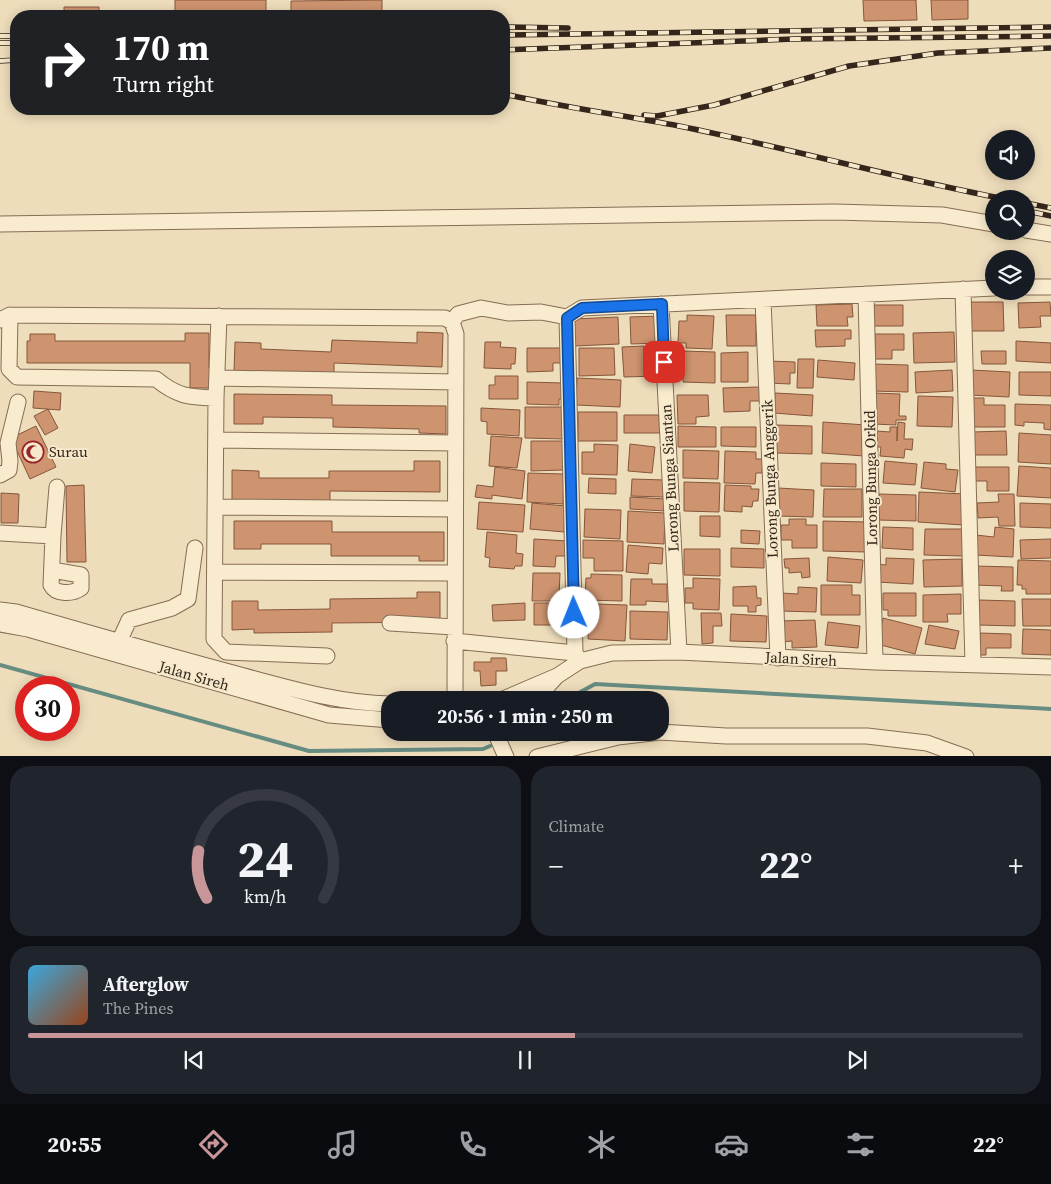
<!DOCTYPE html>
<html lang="en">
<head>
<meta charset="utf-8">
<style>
	body { margin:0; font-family:"Source Serif 4",serif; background:#20242c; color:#f1f3f6; height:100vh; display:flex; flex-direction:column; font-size:19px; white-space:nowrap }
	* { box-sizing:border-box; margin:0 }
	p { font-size:16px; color:#9ea1a6 }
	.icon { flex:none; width:28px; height:28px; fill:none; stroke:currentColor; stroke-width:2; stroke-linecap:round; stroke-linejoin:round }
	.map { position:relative; height:756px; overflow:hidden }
	.details { display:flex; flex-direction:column; gap:10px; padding:10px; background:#0d0f14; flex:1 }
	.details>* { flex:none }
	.guide { position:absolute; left:10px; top:10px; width:500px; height:105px; border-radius:20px; box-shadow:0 2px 12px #0003; background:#202124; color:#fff; overflow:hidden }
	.tools { position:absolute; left:985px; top:130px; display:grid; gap:10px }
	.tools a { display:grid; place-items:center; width:50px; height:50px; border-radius:50%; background:#171b24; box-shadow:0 2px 12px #0003; font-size:25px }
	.speed { position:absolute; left:15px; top:676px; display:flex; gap:10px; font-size:25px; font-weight:700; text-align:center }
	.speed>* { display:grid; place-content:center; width:65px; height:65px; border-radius:50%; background:#171b24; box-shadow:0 2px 12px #0003; line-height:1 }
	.speed .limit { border:8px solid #d22; background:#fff; color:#111 }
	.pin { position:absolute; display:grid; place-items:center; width:42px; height:42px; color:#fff; margin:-21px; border-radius:10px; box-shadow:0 2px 8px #0006 }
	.me { position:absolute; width:55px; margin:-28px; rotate:359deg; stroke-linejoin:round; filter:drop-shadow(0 0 4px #0008) }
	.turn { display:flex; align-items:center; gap:18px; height:105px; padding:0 20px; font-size:22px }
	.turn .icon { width:65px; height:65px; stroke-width:2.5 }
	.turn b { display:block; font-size:35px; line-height:42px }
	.big { font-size:38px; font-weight:700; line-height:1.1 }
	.details .widget { flex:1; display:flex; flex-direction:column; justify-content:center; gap:8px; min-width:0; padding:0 18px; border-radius:20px; background:#20242c }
	.details .dial { align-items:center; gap:0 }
	.dial svg { height:130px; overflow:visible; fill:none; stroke:#363941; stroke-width:7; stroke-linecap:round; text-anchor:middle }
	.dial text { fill:#f1f3f6; stroke:none }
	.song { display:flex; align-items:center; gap:15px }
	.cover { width:60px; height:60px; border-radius:8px; background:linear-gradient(135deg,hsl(200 70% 55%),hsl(20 70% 35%)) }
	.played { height:5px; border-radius:2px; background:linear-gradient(90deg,#c89699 55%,#363941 55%) }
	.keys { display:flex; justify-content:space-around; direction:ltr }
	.heat { display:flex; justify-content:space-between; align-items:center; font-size:28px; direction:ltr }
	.details .tiles { flex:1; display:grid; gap:10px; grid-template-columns:1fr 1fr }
	.widget:last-child { grid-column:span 2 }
	.trip { position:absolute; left:381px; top:691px; width:288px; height:50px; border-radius:20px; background:#171b24; box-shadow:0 2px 12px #0003; font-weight:700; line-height:50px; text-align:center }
	.menu { display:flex; height:80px; justify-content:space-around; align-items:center; background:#090b0e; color:#9ea1a6 }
	.menu .icon { width:35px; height:35px }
	.menu .current { color:#c89699 }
	.menu b { font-size:22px; color:#f1f3f6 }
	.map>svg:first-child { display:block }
</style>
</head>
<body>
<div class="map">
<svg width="1051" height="757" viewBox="0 0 1051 757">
	<rect width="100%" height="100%" fill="#edb"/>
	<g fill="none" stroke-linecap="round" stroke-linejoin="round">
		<path stroke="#678c82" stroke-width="4" d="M0,665l309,86 174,-2 7,-3
			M566,700l29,-16 456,25"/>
	</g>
	<path fill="#ce9470" stroke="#85563a" d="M175,0h91v13l-91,2z
		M382,0v16h-91v-15z
		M863,0h53l1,20 -53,1z
		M931,0h37v19l-36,1z
		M64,7h35v9h-35z
		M969,302h34l1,29h-35z
		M1050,302l1,14h-11l1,11 -22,1 -1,-25z
		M852,304l1,13h-6l1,9h-31l-1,-21z
		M874,305h29v21h-29z
		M687,315l27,1 -2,33 -26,-1v-5h-8l1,-22h8z
		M726,315h30v31h-29z
		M660,316l1,27 -30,1 -1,-27z
		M618,317l1,27 -44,2 -1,-27z
		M815,330h36v9h-6v7l-29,1z
		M417,332l26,1 -1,34 -108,-4v12l-100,-3 1,-30 26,1v6l70,3 1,-12 85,3z
		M954,332l1,30 -41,1 -1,-30z
		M185,333h24v35h4v20h-23v-25h-163v-22h3v-7h25v7h130z
		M875,334h29v16h-12v9h-17z
		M1016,341l35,2v20l-35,-2z
		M485,342h16l-1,5 16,1 -1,16h-4v5l-27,-1z
		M644,346v10l14,-1 1,21 -35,1 -2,-30z
		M527,348h34v15h-8v8l-26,1z
		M579,348h35l1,27 -36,1z
		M684,351l31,1v31l-32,-1z
		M981,351h25v13h-24z
		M748,352v30h-27v-29z
		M798,359h16l-1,29h-16z
		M818,360l37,3 -1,17 -37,-3z
		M769,361l26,1v11h-5v11l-22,-1z
		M872,364l36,1v27l-37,-1z
		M952,370l1,21 -37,2 -1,-21z
		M971,370l39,2 -1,25 -40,-2z
		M1019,372h32v24l-32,-1z
		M495,376h23v23h-29v-14h6z
		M577,378l44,2 -1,27 -44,-2z
		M527,382l36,1v16h-4v6l-32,-1z
		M759,387l1,14h-10v10l-26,1 -1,-24z
		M34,391l27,2 -1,17 -27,-2z
		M775,393l38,2 -1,21 -38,-3z
		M874,393l26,1 -1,22h7v4h-10v5l-23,-1z
		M234,394l98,1v10l114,1v28l-27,-1v-4l-86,-2v-9l-70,-1v7h-29z
		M677,395h31l1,21 -13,1v7h-18z
		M918,396l35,1 -1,30 -35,-1z
		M968,398h16v7h21v22h-36z
		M1015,404l36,1v25l-7,-1v-6l-20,-1v4l-9,-1z
		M525,407h39v32l-39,-1z
		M481,408l39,2 -1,26 -32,-2v-12l-6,-1z
		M48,409l10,19 -13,7 -11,-19z
		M578,412h39v29h-39z
		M624,415h35l1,18h-36z
		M823,422l43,3 -2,31 -42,-3z
		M898,422l7,1 -1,16h9l-1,11 -7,-1 -1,9 -24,-2 1,-9h-5l1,-16 13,1v-5h7v14z
		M777,425l35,1v28l-36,-1z
		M36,426l20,41 -26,12 -19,-41z
		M678,426l38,1v20h-38z
		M721,427h35v20l-35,-1z
		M1006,431l1,24h-34l-1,-23z
		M1019,433l32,2v29l-33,-2z
		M491,436l31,2 -5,30 -28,-2z
		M531,441h32l1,29 -33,1z
		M594,444l24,1 -1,30 -35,-1v-22h12z
		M630,444l25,3 -3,26 -24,-2z
		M683,450l36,1 -1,28 -35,-1z
		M725,451l31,1v7h7l-1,14h-6l-1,11 -31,-1z
		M414,461h26v31l-110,-1v12l-98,-1v-32l27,1v7h70v-7h85z
		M885,461l32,3 -2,21 -32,-2z
		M924,462l22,2v5l12,1 -3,22 -34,-4z
		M821,463l35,1v23l-35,-1z
		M1019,466l32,2v30l-34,-2z
		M495,467l30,4 -3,28 -30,-4v4l-17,-2 2,-12 16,2z
		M975,467h34v24h-22v-10h-12z
		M528,473l36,1 -1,30 -36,-2z
		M589,478l27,1v15l-28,-1z
		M632,479l33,1 -1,17 -33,-1z
		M684,482l36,1 -1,29 -35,-1z
		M84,485l2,77h-19l-1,-76z
		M725,485l26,1v3h8l-1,12h-5l-1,6 -10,-1v6l-18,-1z
		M778,488l36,2 -1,27 -36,-1z
		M824,489h38v28h-39z
		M919,492l46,2 -2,31 -45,-3z
		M1,493l18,1 -1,29h-17z
		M879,494l37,1v26l-38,-1z
		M998,494h16l1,32h-16l-1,-9 -20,1 -1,-15 22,-1z
		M630,497l36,2 -1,12 -35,-2z
		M479,502l46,3 -2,27 -46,-3z
		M532,503l34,3 -2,26 -34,-3z
		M1020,503l31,1v24l-31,-1z
		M585,509l36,1 -1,29 -36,-2z
		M628,511l37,2 -1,31 -37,-2z
		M700,516h20v21l-20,-1z
		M789,519h17v6h11v23h-25v-8h-11v-15h8z
		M234,521h98v11h112v29h-25v-5h-88v-12h-70v5h-27z
		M823,521l44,1v30l-44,-1z
		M883,527l30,1v22l-31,-2z
		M995,527l19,2 -1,28 -38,-2 1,-20 18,2z
		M925,529h38v27l-39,-1z
		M741,530l19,1 -1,13 -18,-1z
		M487,532l30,3 -1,18 7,1 -1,12h-7l-1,3 -25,-2 1,-9 -5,-1z
		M534,539l34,2 -1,15h-11l-1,11 -22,-1z
		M1051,539v19l-30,1 -1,-19z
		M583,540l40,1v30h-29v-13h-11z
		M628,545l35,3 -1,16 -13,-1 -1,11 -22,-2z
		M731,548l33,1v19l-33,-1z
		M684,549h36v27l-36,-1z
		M828,557l35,3 -2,23 -34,-2z
		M809,558l1,19 -8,1 -1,-6 -12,1v-5h-4l-1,-9z
		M886,558l28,1 -1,25 -37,-2 1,-18 9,1z
		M962,559v27l-38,1 -1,-27z
		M1018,560l33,1v33h-25v-5h-4v-4h-5z
		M975,566l38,1v24h-12l1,-5 -28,-1z
		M533,573h27l-1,24h-6v4h-21z
		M591,574l31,1v26l-37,-1 1,-22h5z
		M693,578l27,1 -1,31 -26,-1v-6h-8v-15h8z
		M631,579h21v5h15v18l-21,-1v4h-16z
		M821,585h31v10h8v20h-39z
		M756,586l1,12h4v7l-5,1v6h-8v-6h-15v-19z
		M798,587l19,1 -1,24 -36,-1 1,-18 17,1z
		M417,592h23v30l-108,1v9l-78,1v-4l-22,1v-29h26v9l72,-1v-10l87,-1z
		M883,593h33v23h-28v-6h-5z
		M961,594v20h-14l1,8h-25v-27z
		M1022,599h29v27h-28z
		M979,600l36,1v25l-36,-1z
		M525,603v17l-32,1 -1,-16z
		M534,603h30v22h-30z
		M596,604l31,1 -2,36 -37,-2 1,-27 6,1z
		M630,611l38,1 -1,28 -37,-1z
		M701,613h20l1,13h-9v17l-11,1z
		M731,614l36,2 -1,26 -36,-1z
		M883,618l39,10 -7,26 -38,-10z
		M815,620l2,27 -25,1v-7l-11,1 -1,-21z
		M828,622l32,4 -2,22 -33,-3z
		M929,625l30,6 -4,18 -30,-5z
		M1023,629l28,1v25l-29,-1z
		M980,633l31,1v14h-25v7h-6z
		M491,658h15l1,13h-11v14l-15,1 -1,-15h-6v-9h17z"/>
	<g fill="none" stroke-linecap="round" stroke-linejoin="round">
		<g stroke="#866d55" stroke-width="17">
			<path id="minor" d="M0,224l835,-12 107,3 52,9
				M1026,230l25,4
				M1026,287h25
				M963,289l10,375
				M866,294l9,368
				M763,300l15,358
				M661,304l18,348
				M10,315l-1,54 8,8 139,2c22,18 33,18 60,19
				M219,316l-3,82 -2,241 12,13 101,4
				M567,317l8,336
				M0,320l10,-5 435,3 7,4 4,12 -1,366
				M452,322l6,-8 23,-6 27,5 33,-1 26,5 15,-9 412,-20
				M217,378l239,4
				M216,440l239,3
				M0,475l9,-5 1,-9 -2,-18 10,-41
				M216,507l239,2
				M0,533l53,3 4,-49
				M52,570l29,5v13c-8,6 -25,7 -30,-3l2,-49
				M215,572l239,1
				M0,610l16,2c76,22 152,44 228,64 48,13 96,27 146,28
				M390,623l64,4
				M0,624l28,5 301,86 61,5
				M454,641l121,12 5,8
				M119,642l10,-22 43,-12 16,-9 7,-51
				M501,700l56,-24 23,-15 32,-8 67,-1 196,10 176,5
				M535,700l21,-23
				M495,732l11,25
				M660,732l66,4h141l60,7 39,14
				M537,757l81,-20 42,-5"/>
		</g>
		<use href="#minor" stroke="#f9ebce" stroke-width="15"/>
		<g stroke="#34261a" stroke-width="5.5">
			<path id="rail" d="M504,27l64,1
				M504,35l547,-8
				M0,36h16
				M0,43h16
				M504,50l290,-11 257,-3
				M0,61l16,-1
				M504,94c58,13 117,21 175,32 109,22 216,52 326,73
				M644,115l13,1 57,-11 135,-39 89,-13 113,-5
				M1026,203l25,5
				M1032,212l19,4"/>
		</g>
		<use href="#rail" stroke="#f6e8cb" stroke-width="4" stroke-dasharray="11" stroke-linecap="butt"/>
	</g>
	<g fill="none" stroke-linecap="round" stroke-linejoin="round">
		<g stroke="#114b97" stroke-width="12">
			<path id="route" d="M574,613l-7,-295 15,-10 80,-4 2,58"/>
		</g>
		<use href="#route" stroke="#1a73e8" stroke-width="9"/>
	</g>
	<defs>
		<g id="mosque-ring" transform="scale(1.125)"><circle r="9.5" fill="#f6e8cb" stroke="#962428" stroke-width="1.5"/><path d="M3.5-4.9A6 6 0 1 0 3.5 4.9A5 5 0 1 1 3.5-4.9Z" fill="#962428"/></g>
	</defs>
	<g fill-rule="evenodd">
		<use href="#mosque-ring" x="33" y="452"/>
	</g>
	<g text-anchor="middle" stroke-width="4" stroke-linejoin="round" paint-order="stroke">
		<g font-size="15" fill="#34261a" stroke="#f6e8cb" text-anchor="start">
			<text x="49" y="457">Surau</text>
		</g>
		<g font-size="15" fill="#34261a" stroke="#f6e8cb">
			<text transform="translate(670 478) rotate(-93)" y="5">Lorong Bunga Siantan</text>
			<text transform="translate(871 478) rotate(-91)" y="5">Lorong Bunga Orkid</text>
			<text transform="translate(770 479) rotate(-92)" y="5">Lorong Bunga Anggerik</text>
			<text transform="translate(801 659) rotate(3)" y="5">Jalan Sireh</text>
			<text transform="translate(194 676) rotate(16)" y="5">Jalan Sireh</text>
		</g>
	</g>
</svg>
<div class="tools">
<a><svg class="icon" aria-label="sound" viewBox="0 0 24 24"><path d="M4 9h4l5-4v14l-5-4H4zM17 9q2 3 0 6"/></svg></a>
<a><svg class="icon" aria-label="search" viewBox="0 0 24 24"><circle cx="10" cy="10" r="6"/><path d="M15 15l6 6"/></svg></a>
<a><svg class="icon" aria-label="layers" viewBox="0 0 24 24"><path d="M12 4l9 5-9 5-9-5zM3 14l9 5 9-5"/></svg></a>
</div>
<div class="speed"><div class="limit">30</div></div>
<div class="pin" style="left:664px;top:362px;background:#d93025"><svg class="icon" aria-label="arrive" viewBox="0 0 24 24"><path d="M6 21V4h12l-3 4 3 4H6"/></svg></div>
<svg class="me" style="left:574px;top:613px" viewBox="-20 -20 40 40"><circle r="19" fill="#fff"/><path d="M0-13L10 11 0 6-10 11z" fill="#1a73e8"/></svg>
<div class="trip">20:56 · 1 min · 250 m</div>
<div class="guide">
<div class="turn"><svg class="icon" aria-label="right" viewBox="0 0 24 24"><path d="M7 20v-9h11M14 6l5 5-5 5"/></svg><div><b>170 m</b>Turn right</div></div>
</div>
</div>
<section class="details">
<div class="tiles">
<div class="widget dial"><svg viewBox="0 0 100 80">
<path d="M14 69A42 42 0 1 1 86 69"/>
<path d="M14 69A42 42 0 0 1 9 40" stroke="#c89699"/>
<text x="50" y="56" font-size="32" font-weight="700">24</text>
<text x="50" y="72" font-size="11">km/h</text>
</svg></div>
<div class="widget"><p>Climate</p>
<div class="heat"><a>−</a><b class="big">22°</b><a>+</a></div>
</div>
<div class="widget">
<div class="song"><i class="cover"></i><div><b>Afterglow</b><p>The Pines</p></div></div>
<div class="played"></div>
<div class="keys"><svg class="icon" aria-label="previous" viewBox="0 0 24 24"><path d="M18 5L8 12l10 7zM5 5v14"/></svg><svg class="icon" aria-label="pause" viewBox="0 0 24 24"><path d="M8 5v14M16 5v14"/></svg><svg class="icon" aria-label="next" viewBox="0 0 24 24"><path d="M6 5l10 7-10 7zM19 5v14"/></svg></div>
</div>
</div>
</section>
<nav class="menu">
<b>20:55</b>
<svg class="icon current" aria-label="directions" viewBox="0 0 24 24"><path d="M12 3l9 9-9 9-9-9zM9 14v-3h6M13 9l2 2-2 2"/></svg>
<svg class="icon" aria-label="music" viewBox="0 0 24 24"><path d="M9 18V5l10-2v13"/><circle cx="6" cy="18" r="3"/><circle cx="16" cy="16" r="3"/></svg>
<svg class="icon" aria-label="phone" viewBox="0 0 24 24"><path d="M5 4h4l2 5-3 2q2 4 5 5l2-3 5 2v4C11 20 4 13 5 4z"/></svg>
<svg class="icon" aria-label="climate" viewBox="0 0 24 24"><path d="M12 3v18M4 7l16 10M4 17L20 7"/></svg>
<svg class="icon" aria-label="car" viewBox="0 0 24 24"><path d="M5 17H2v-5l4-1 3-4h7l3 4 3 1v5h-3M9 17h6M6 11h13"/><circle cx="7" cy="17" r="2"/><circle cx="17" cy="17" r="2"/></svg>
<svg class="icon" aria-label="filters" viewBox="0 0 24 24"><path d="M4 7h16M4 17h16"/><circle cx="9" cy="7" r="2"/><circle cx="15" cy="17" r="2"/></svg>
<b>22°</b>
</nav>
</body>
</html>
